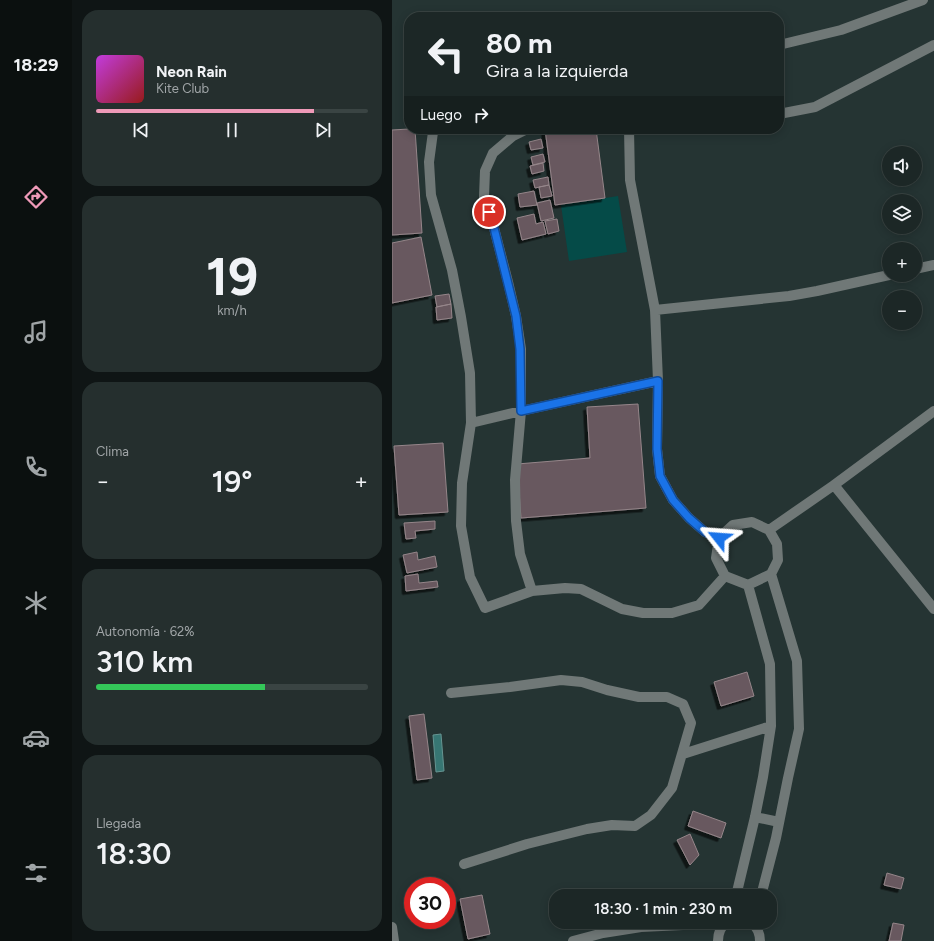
<!DOCTYPE html>
<html lang="es">
<head>
<meta charset="utf-8">
<style>
	body { margin:0; font-family:Figtree,sans-serif; background:#252f2e; color:#f1f3f6; height:100vh; display:flex; flex-direction:column; font-size:15px; white-space:nowrap }
	* { box-sizing:border-box; margin:0 }
	p { font-size:13px; color:#a0a5a7 }
	.icon { flex:none; width:22px; height:22px; fill:none; stroke:currentColor; stroke-width:2; stroke-linecap:round; stroke-linejoin:round }
	.map { position:relative; flex:1; overflow:hidden }
	.side { display:flex; flex-direction:column; gap:10px; padding:10px; background:#0f1515; width:320px }
	.side>* { flex:none }
	.guide { position:absolute; left:12px; top:12px; width:380px; height:122px; border-radius:16px; box-shadow:0 2px 10px #0003,0 0 0 1px #3a4443; background:#1c2726; color:#f1f3f6; overflow:hidden }
	.controls { position:absolute; left:490px; top:146px; display:grid; gap:8px }
	.controls a { display:grid; place-items:center; width:40px; height:40px; border-radius:50%; background:#1c2726; box-shadow:0 2px 10px #0003,0 0 0 1px #3a4443; font-size:20px }
	.speed { position:absolute; left:12px; top:877px; display:flex; gap:8px; font-size:20px; font-weight:700; text-align:center }
	.speed>* { display:grid; place-content:center; width:52px; height:52px; border-radius:50%; background:#1c2726; box-shadow:0 2px 10px #0003,0 0 0 1px #3a4443; line-height:1 }
	.speed .limit { border:6px solid #d22; background:#fff; color:#111 }
	.pin { position:absolute; display:grid; place-items:center; width:34px; height:34px; color:#fff; margin:-17px; border:2px solid #fff; border-radius:50%; box-shadow:0 1px 4px #0007 }
	.me { position:absolute; width:44px; margin:-22px; rotate:298deg; stroke-linejoin:round; filter:drop-shadow(0 0 3px #0008) }
	.turn { display:flex; align-items:center; gap:14px; height:84px; padding:0 16px; font-size:18px }
	.turn .icon { width:52px; height:52px; stroke-width:2.5 }
	.turn b { display:block; font-size:28px; line-height:34px }
	.then { display:flex; align-items:center; height:38px; padding:0 16px; background:#0003; gap:8px; font-size:15px }
	.big { font-size:30px; font-weight:600; line-height:1.1 }
	.side .tile { flex:1; display:flex; flex-direction:column; justify-content:center; gap:6px; min-width:0; padding:0 14px; border-radius:16px; background:#252f2e }
	.side .dial { align-items:center; gap:0 }
	.dial b { font-size:52px; line-height:1 }
	.song { display:flex; align-items:center; gap:12px }
	.cover { width:48px; height:48px; border-radius:6px; background:linear-gradient(135deg,hsl(290 70% 55%),hsl(0 70% 35%)) }
	.played { height:4px; border-radius:2px; background:linear-gradient(90deg,#ef9ab8 80%,#3a4443 80%) }
	.keys { display:flex; justify-content:space-around; direction:ltr }
	.heat { display:flex; justify-content:space-between; align-items:center; font-size:22px; direction:ltr }
	.charge { height:6px; border-radius:3px; background:linear-gradient(90deg,#34c759 62%,#3a4443 0) }
	.trip { position:absolute; left:157px; top:889px; width:228px; height:40px; border-radius:16px; background:#1c2726; box-shadow:0 2px 10px #0003,0 0 0 1px #3a4443; font-weight:600; line-height:40px; text-align:center }
	main { display:flex; flex:1; min-height:0 }
	.tabs { display:flex; flex-direction:column; width:72px; justify-content:space-around; align-items:center; background:#0b100f; color:#a0a5a7 }
	.tabs .icon { width:28px; height:28px }
	.tabs .on { color:#ef9ab8 }
	.tabs b { font-size:18px; color:#f1f3f6 }
	.map>svg:first-child { display:block }
</style>
</head>
<body>
<main>
<nav class="tabs">
<b>18:29</b>
<svg class="icon on" aria-label="directions" viewBox="0 0 24 24"><path d="M12 3l9 9-9 9-9-9zM9 14v-3h6M13 9l2 2-2 2"/></svg>
<svg class="icon" aria-label="music" viewBox="0 0 24 24"><path d="M9 18V5l10-2v13"/><circle cx="6" cy="18" r="3"/><circle cx="16" cy="16" r="3"/></svg>
<svg class="icon" aria-label="phone" viewBox="0 0 24 24"><path d="M5 4h4l2 5-3 2q2 4 5 5l2-3 5 2v4C11 20 4 13 5 4z"/></svg>
<svg class="icon" aria-label="climate" viewBox="0 0 24 24"><path d="M12 3v18M4 7l16 10M4 17L20 7"/></svg>
<svg class="icon" aria-label="car" viewBox="0 0 24 24"><path d="M5 17H2v-5l4-1 3-4h7l3 4 3 1v5h-3M9 17h6M6 11h13"/><circle cx="7" cy="17" r="2"/><circle cx="17" cy="17" r="2"/></svg>
<svg class="icon" aria-label="filters" viewBox="0 0 24 24"><path d="M4 7h16M4 17h16"/><circle cx="9" cy="7" r="2"/><circle cx="15" cy="17" r="2"/></svg>
</nav>
<section class="side">
<div class="tile">
<div class="song"><i class="cover"></i><div><b>Neon Rain</b><p>Kite Club</p></div></div>
<div class="played"></div>
<div class="keys"><svg class="icon" aria-label="previous" viewBox="0 0 24 24"><path d="M18 5L8 12l10 7zM5 5v14"/></svg><svg class="icon" aria-label="pause" viewBox="0 0 24 24"><path d="M8 5v14M16 5v14"/></svg><svg class="icon" aria-label="next" viewBox="0 0 24 24"><path d="M6 5l10 7-10 7zM19 5v14"/></svg></div>
</div>
<div class="tile dial"><b>19</b><p>km/h</p></div>
<div class="tile"><p>Clima</p>
<div class="heat"><a>−</a><b class="big">19°</b><a>+</a></div>
</div>
<div class="tile"><p>Autonomía · 62%</p><b class="big">310 km</b><div class="charge"></div></div>
<div class="tile"><p>Llegada</p><b class="big">18:30</b></div>
</section>
<div class="map">
<svg width="542" height="941" viewBox="0 0 542 941">
	<defs>
		<filter id="shadow"><feDropShadow dx="-3.5" dy="3.5" stdDeviation="0" flood-color="#0009"/></filter>
	</defs>
	<rect width="100%" height="100%" fill="#253433"/>
	<path fill="#054b48" d="M226,196l9,56 -58,9 -8,-56z"/>
	<path fill="#377673" stroke="#669592" d="M49,734l3,37 -8,1 -3,-37z"/>
	<path fill="#68595e" stroke="#95858a" filter="url(#shadow)" d="M17,129h6l7,104 -30,2v-105z
		M153,129h51l9,69 -50,7z
		M149,139l2,9 -12,2 -2,-8z
		M151,154l2,8 -12,3 -2,-8z
		M151,163l1,8 -12,3 -2,-8z
		M156,177l1,8 -14,3 -2,-8z
		M157,185l3,11 -11,2 -2,-11z
		M142,191l3,14 -17,2 -2,-13z
		M158,200l4,18 -13,3 -4,-18z
		M142,214l2,10 7,-2 3,12 -24,6 -5,-22z
		M165,219l2,12 -11,3 -3,-13z
		M29,237l11,58 -40,8v-60z
		M57,294l2,10 -14,3 -2,-11z
		M59,304l1,14 -15,2 -1,-13z
		M246,404l8,104 -125,10 -4,-54 73,-6 -3,-51z
		M51,443l5,69 -49,3 -5,-69z
		M43,521v8l-20,2 1,7 -10,1 -2,-16z
		M25,552l1,8 17,-4 2,11 -30,6 -4,-18z
		M26,574l1,9 18,-2 1,6 -32,4 -1,-15z
		M355,672l7,24 -33,10 -7,-24z
		M32,714l8,64 -15,2 -8,-64z
		M301,811l33,12 -5,15 -33,-12z
		M298,834l9,21 -9,10 -13,-25z
		M495,873l17,5 -3,11 -17,-4z
		M90,895l8,39 -22,5 -8,-40z
		M501,923l11,2 -3,16h-12z"/>
	<g fill="none" stroke-linecap="round" stroke-linejoin="round">
		<path stroke="#707877" stroke-width="10" d="M387,45l62,-15 82,-30
			M387,114l36,-7 119,-62
			M42,129l-1,3 -4,30 2,33 21,75 9,47 9,56 1,50 -9,60 -1,43 9,51 15,31 47,-17 33,-3 16,1 41,20 21,4h29l27,-8 26,-29
			M135,129l-14,7 -20,17 -8,18 -1,26 10,31 14,54 8,34 5,33v62l-6,69 1,41 4,33 12,37
			M237,129l1,51 25,130 3,71 -1,68 3,27 13,24 16,18 16,14 14,6
			M523,269l19,-4
			M263,310l134,-14 28,-5 72,-16
			M79,423l50,-12 137,-30
			M442,485l100,124
			M377,530l65,-45 100,-74
			M59,693l59,-6 51,-7 21,2 25,8 32,7h28l16,7 8,19 -19,65 -21,27 -16,11 -23,-1 -25,4 -60,15 -63,20
			M291,754l88,-28
			M363,817l24,5
			M344,896l19,-79 8,-40 8,-51 -1,-62 -22,-79
			M369,896l15,-58 12,-60 11,-49 -2,-68 -26,-87 7,-14 -1,-16 -8,-14 -17,-8 -19,3 -14,13 -3,20 9,18 23,9 23,-11
			M359,922c6,5 9,11 9,19
			M0,927l2,14
			M181,941l30,-8 38,-6 84,-4
			M326,941c0,-8 2,-14 9,-19"/>
	</g>
	<g fill="none" stroke-linecap="round" stroke-linejoin="round">
		<g stroke="#114b97" stroke-width="10">
			<path id="route" d="M97,212l5,16 22,88 4,33 1,62 137,-30 -1,68 3,27 13,24 16,18 16,14 14,6"/>
		</g>
		<use href="#route" stroke="#1a73e8" stroke-width="7"/>
	</g>
</svg>
<div class="controls">
<a><svg class="icon" aria-label="sound" viewBox="0 0 24 24"><path d="M4 9h4l5-4v14l-5-4H4zM17 9q2 3 0 6"/></svg></a>
<a><svg class="icon" aria-label="layers" viewBox="0 0 24 24"><path d="M12 4l9 5-9 5-9-5zM3 14l9 5 9-5"/></svg></a>
<a>+</a>
<a>−</a>
</div>
<div class="speed"><div class="limit">30</div></div>
<div class="pin" style="left:97px;top:212px;background:#d93025"><svg class="icon" aria-label="arrive" viewBox="0 0 24 24"><path d="M6 21V4h12l-3 4 3 4H6"/></svg></div>
<svg class="me" style="left:327px;top:538px" viewBox="-20 -20 40 40"><path d="M0-17L14 15 0 8-14 15z" fill="#1a73e8" stroke="#fff" stroke-width="4"/></svg>
<div class="trip">18:30 · 1 min · 230 m</div>
<div class="guide">
<div class="turn"><svg class="icon" aria-label="left" viewBox="0 0 24 24"><path d="M17 20v-9H6M10 6l-5 5 5 5"/></svg><div><b>80 m</b>Gira a la izquierda</div></div>
<div class="then">Luego<svg class="icon" aria-label="right" viewBox="0 0 24 24"><path d="M7 20v-9h11M14 6l5 5-5 5"/></svg></div>
</div>
</div>
</main>
</body>
</html>
